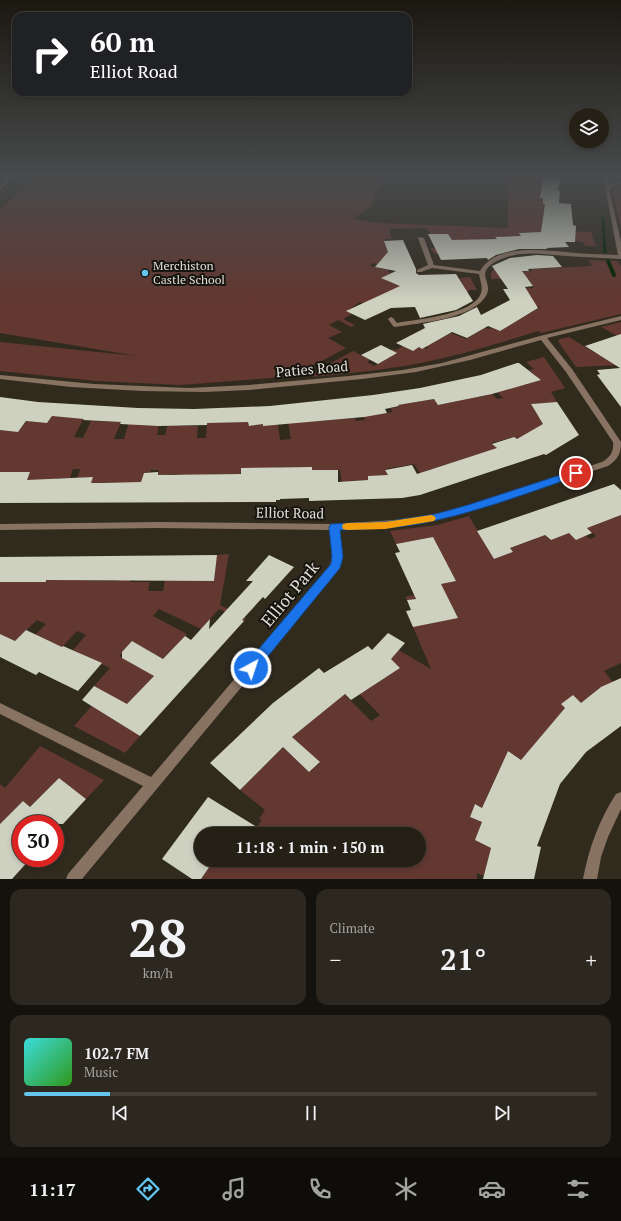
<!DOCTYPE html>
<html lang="en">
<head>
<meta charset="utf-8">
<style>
	body { margin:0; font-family:"PT Serif",serif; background:#2d281f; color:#f1f3f6; height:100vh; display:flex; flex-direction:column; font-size:15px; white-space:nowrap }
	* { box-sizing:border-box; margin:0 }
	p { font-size:13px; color:#a3a3a1 }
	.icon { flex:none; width:22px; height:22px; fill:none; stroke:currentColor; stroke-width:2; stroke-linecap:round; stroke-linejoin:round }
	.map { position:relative; height:879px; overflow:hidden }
	.panel { display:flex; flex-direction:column; gap:10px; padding:10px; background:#14120c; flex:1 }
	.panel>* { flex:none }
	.top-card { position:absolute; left:12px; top:12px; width:400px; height:84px; border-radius:12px; box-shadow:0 2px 6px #0003,0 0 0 1px #423e35; background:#202124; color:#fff; overflow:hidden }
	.buttons { position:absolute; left:569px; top:108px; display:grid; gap:8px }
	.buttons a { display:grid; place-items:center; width:40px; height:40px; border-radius:50%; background:#252016; box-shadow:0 2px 6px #0003,0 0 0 1px #423e35; font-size:20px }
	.speed { position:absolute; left:12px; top:815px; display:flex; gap:8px; font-size:20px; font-weight:700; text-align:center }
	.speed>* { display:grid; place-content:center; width:52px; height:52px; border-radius:50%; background:#252016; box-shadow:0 2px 6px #0003,0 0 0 1px #423e35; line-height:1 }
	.speed .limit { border:6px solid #d22; background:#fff; color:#111 }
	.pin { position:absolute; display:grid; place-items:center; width:34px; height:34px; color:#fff; margin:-17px; border:2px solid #fff; border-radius:50%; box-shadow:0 1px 4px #0007 }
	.me { position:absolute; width:44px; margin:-22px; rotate:40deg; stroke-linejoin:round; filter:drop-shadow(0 0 3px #0008) }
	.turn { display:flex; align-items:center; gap:14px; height:84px; padding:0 12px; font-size:18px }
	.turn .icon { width:52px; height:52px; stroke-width:2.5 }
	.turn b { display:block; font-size:28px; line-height:34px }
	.big { font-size:30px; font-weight:800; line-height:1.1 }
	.panel .widget { flex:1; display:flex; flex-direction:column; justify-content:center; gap:6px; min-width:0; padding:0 14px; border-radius:12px; background:#2d281f }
	.panel .dial { align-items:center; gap:0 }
	.dial b { font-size:52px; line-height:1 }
	.song { display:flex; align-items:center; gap:12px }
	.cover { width:48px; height:48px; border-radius:6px; background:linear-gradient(135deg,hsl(180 70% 55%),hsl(110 70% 35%)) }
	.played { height:4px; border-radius:2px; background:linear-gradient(90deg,#64c5ee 15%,#423e35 15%) }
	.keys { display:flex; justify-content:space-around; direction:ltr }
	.heat { display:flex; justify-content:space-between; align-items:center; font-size:22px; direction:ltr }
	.panel .tiles { flex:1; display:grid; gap:10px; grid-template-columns:1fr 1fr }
	.widget:last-child { grid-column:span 2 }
	.trip { position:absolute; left:194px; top:827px; width:232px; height:40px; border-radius:20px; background:#252016; box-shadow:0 2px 6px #0003,0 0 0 1px #423e35; font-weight:800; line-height:40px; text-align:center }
	.tabs { display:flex; height:64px; justify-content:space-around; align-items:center; background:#0f0d09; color:#a3a3a1 }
	.tabs .icon { width:28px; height:28px }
	.tabs .active { color:#64c5ee }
	.tabs b { font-size:18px; color:#f1f3f6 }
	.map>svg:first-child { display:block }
</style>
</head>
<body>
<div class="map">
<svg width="621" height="879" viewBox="0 0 621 879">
	<rect width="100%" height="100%" fill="#312b1e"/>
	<path fill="#623831" d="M39,176h344l-12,30 -18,13 26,4 129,5v-52h45l-1,3 -10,-1 -2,11h3v14l3,1v11h-3v4l22,12 26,1 5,14h-10l-4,-4 -51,-7 -3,-3 -8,1 1,3 -49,4 -4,13 -33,1 -5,-6 14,-1 10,-3 -6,-10h-17l-4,-6 -38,1 3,10h-8l6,16 5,7 -14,-2 -4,4 -5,-1 -2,3 19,4 -1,2 4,1 -10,5 15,7 11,-6 57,10 -6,-11 11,-1 7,13h-9l1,2 -26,1 22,11 -5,3 -33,-9 -63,6 -4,-2 -13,9 5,3 -9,5 12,6 -4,2 -13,-7 -9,5 13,7 -14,6 18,10 -32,17 -16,11 -118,9 -84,-4 -96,-10v-29l137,14 -137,-23v-124z
		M621,185v42l-9,-37z
		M588,260l29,1 4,5v48l-80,19 -3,-2c-38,12 -77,24 -117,32 -36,7 -72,10 -108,14l3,-6 37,-20 17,9 -3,2 7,4 11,-6 -6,-4 14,-7 3,1 7,-4 9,5 7,-4 8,2 1,-2 -5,-2 3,-2 4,1 21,-11 15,6 19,-11 4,1 2,-1 9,3 21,-19 6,3 13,-8 -7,-2 -2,-9 -18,-7 21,-1 -6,-9h-37v-6l4,-6 13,5 24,-1 -1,-2 61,-3z
		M621,322v16l-20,-11z
		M569,337l26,16 6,-2 20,14 -45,2 -18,-26 2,-2z
		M544,357l21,31 -14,4 6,10 -26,2 8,14h4l12,14 -14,-7 -10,6 5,17 8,6 -7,3 -23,-20 -22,6 15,15 -18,-7 -64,20 -1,8 -10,-15 -29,5 9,18 -16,-11h-10v4l-19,1 -6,10 -3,-21h-16v11l-22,-14h-27v17l-34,-16 -1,19 -8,-13h-21l-1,7c-15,-4 -39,-12 -53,-3l2,-8h-8l-1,2 -6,1 -3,9 -38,11 3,-10h-15l2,-6h-10l-2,6h-5l4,-14h-7l-3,9h-13l-36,16 9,-22h-8l-5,11h-17v-57l18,6 9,-11 20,2 5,-7 35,-4 -13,25 9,1 8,-17 30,1 -7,17h10l5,-17 30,3 -2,10h8l3,-12 14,3h16l-1,12h9l1,-15 41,-5 1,8 10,-1 -1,-5 20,5 2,15 11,-1 -3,-16 67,-5 1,3 9,-1 -4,-10 12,5 20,-3 -3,-4 9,-1 -1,-2 36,-6 4,6 21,-4 15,-10 6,6 7,-2 2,-4 8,8 6,-1 -22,-22 43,9 17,-5 -12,-10 5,-1 -8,-7z
		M621,509v154l-17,8 9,11 -16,7 1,1 -17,13 -8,-7 -12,8 8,8 -22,18 -26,30 -13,-9 -23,50 12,14 -22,-11 -5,13 12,5 -6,18 15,8 -7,28 -7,-3v6h-276l13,-19h205v-26h-167l10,-14 -3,-1 6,-9 -25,-20 43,-43 26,25 11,-9 -28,-26 52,-43 27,27 9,-6 -36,-37 6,-4 15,17 35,-23 -14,-3 4,-20 41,24 -18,-42 45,-10 -13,-24 -38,7 -2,-3 14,-3 -3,-6 40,-7 -9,-17 -14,2 8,-13 -8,-16 -37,7 -6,-13 47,-6 32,-9 25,43 19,-7 -3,-4 25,-9 -21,-21 3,-1 10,10 8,-2 15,15 9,-3 -5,-5 10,-4 12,11 10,-3 4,3 6,-3 -16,-14 27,-7 4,4 8,-3 -5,-4z
		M229,554l-9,51 26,13 -2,3 -25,-12 -18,20 -42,-20 -6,7 34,18 -24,25 -31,-18 -13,15 35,20 -41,43 27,17 -15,17 -51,-27 30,-34 -10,-6 16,-18 -37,-18 13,-15 -9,-4 -15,16 -27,-12 11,-11 -9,-4 -22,21 -15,-7v-62l15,10h31l8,-25 13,23 51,1 4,-13h11l-3,14h20l-2,9h15l4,-22h20l-1,12h28l3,-26z
		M40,746l64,34 -18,19 -27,-21 -29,29 -7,-6 -23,23v-40l5,4z"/>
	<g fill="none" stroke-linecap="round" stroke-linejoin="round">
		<path stroke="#002300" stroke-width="3" d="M603,219l2,33"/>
		<path stroke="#002300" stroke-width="4" d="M608,261l6,14"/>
	</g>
	<path fill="#ced1c0" d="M543,178l17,2 -2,11h2l-1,12 12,1 2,21 3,1 -1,16h-10l4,5 -23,1 2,1h-29l-23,6 -8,5 -1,-2 -46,2 -13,-26h20l4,6 45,-1 -2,-2 26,-1 -2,-3 22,-1 4,-28h-2v-6h-3z
		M403,240l13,29v4l3,2 37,-1 17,27 -17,9 -36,8 -5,-11 -24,1 -26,12 -19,-9 54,-25 -19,-8 15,-7 -21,-4 13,-15 -4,-11z
		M537,255l16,1 9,11 -34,2 1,2h-7l11,15 -8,1 13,21 -38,23 -12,-5 -21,12 -15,-6 -30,17 -3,-2 -6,4 -17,-8 29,-15 -2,-4 36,-8 18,-9 4,8 29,-15 -7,-11h5l-16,-23 18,-8z
		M621,334v73l-24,-32 3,-1 -3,-4 23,-2 -35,-22z
		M381,345l16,8 -19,11 -17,-9z
		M517,363h2l22,17 -49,14 -54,11 -4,-6 -36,6 1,1 -14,3 2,4 -23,4 -101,9v-2l-14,2 -1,-4 -41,1v2l-48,1 -39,-2 1,-2 -38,-2 1,-1 -32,-3 -5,7 -21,-2 -8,11 -18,-2v-33l38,5 100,6 56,1 76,-3 103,-11 47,-7 61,-13z
		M557,402l22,33 -33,20 -2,-1 -124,41 -18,3 -93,3v-3l-29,1v1h-4v2h-9l-267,1v-31h30l-3,8 66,-3 -2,6h12l38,-1 3,-9 14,-1v3l83,-1v-6l71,-1v3h26v12l30,-2v-4l20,-1 -3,-5 27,-5 5,9 80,-26 -5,-4 22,-7 3,2 26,-15 -12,-20z
		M614,484l7,6v25l-34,13 5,5 -16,7 -7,-7 -18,7 -6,-5 -35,13 3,4 -19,7 -17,-28z
		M433,537l23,44 -15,3 17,34 -45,9 -7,-16 5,-1 -4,-10 9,-1 -21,-46 5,-1 -4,-8z
		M217,555l-3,26 -168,-1v2h-46v-25z
		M269,555l25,12 -29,32 -2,-2 -21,23 2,1 -104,115 -58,-36 12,-14 33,18 27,-28 -32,-18v-6l10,-11 31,18 22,-23 6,4 19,-21 -1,10 44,-48h-7z
		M26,630l36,17 1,-1 39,17 -24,28 -39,-19 -3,3 -36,-18v-23l15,7z
		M388,633l17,10 -14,16 9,9 -49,32 -6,-6 -53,43 28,25 -11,10 -26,-25 -43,43 -30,-27 63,-60 46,-35 5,5 44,-27 4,4z
		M621,678v48l-35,26 -26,32 -23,62 4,1 -7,32h-51l8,-31 -16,-8 7,-18 -12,-5 5,-13 7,4 26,-57 13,9 44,-52 -4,-4 12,-9 8,8 20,-16z
		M59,778l27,21 -23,25h-42v34h10l-19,21h-12v-55l23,-23 7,6z
		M208,797l60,37h-67v26h13l-13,19h-9l-30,-20z"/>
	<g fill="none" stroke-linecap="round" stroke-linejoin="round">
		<path fill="#887363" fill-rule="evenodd" d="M602,176h4l3,12 -4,-1z"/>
		<path fill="#887363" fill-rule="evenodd" d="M621,182v2l-12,4 12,54v17c-18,-1 -37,-2 -55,-3 -25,-2 -52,-7 -74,8 -15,11 0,18 -5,30 -12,25 -68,29 -92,33l-2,-1 -5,-7 3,-2 2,1 4,5c20,-4 77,-8 84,-30 2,-6 -1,-13 -2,-19l-47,-6 -11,4h-4v-2l11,-5 -10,-27 1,-1 5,1 10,27 46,6c15,-27 61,-21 86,-19 17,2 35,2 52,3l-13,-68z
			M621,316v4l-74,18 25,31 49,73c0,12 -3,17 -13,24l-154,50 -30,6 -30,5 -55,3c3,15 5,28 -3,43l-254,306h-16l2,-5 75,-88 -143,-72v-11l151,74 178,-209 4,-14 -3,-24 -171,-2 -159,2v-6l159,-2 175,2 60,-4 30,-4 29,-6 149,-48c8,-5 12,-10 11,-20l-47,-70 -25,-32 -71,20 -54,12 -54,7 -113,11 -45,2 -62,-1 -71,-4 -71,-8v-4l94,9 95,4 60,-3 100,-9 54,-6 39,-7 98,-27z
			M621,792v17l-13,28 -7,20 -4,22h-14c6,-31 16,-59 33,-85z"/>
		<path fill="#887363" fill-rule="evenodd" d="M12,176h5l-17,13v-3z"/>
	</g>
	<linearGradient id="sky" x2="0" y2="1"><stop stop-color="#1b1810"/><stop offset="0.59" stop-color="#484a4c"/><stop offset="1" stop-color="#484a4c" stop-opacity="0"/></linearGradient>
	<rect width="621" height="299" fill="url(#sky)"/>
	<path fill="#1a73e8" stroke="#114b97" d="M576,470l4,1 1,2 -1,2c-47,16 -94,34 -143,45 -32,8 -64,9 -97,10l3,27 -3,11 -85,104 -4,1 -5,-1 -1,-4 1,-4 85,-100 1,-7 -3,-30 2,-3 54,-2 51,-8 32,-9z"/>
	<path fill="#f59e0b" d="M431,515l3,1 2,2 -2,3 -49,8 -38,1 -4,-1 -1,-2 1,-3 4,-1 38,-1z"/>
	<circle fill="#64c5ee" stroke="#16140e" stroke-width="1.5" cx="145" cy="273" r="4"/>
	<g text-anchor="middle" stroke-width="4" stroke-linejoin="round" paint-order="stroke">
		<g font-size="12" fill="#e1ded6" stroke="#16140e" text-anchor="start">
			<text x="153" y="270">Merchiston<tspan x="153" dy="14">Castle School</tspan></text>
		</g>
		<g font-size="14" fill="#e1ded6" stroke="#16140e">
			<text transform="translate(312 369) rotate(-5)" y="5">Paties Road</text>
			<text transform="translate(290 513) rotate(1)" y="5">Elliot Road</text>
		</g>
		<g font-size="17" fill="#e1ded6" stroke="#16140e">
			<text transform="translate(290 594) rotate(-50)" y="6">Elliot Park</text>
		</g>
	</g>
</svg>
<div class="buttons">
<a><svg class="icon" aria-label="layers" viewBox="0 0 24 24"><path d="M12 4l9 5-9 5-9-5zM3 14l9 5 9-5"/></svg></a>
</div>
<div class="speed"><div class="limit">30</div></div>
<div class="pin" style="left:576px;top:473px;background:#d93025"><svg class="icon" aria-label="arrive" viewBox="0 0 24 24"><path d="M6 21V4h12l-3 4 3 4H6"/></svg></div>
<svg class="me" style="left:251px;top:668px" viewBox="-20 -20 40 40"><circle r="17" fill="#1a73e8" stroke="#fff" stroke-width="3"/><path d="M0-11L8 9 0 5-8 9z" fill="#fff"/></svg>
<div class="trip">11:18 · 1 min · 150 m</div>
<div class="top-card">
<div class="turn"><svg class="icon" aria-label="right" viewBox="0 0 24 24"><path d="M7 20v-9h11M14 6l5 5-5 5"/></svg><div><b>60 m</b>Elliot Road</div></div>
</div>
</div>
<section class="panel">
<div class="tiles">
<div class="widget dial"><b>28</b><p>km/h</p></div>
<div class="widget"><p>Climate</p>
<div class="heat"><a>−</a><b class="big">21°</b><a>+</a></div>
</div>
<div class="widget">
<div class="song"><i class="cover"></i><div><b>102.7 FM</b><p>Music</p></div></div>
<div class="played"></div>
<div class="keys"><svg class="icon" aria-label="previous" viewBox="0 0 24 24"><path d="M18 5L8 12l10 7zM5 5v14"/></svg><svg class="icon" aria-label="pause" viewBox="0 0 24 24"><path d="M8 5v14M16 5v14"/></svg><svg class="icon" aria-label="next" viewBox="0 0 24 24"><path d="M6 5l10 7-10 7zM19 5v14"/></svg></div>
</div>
</div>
</section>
<nav class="tabs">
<b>11:17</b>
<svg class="icon active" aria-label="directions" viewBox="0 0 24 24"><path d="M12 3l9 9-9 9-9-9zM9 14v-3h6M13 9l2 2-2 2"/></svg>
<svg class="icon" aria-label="music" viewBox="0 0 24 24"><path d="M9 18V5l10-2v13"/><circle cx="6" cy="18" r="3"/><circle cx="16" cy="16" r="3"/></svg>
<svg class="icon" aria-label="phone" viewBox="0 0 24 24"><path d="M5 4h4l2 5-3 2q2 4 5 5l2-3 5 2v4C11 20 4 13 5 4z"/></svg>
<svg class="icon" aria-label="climate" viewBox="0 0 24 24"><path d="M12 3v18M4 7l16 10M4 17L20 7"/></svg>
<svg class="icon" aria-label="car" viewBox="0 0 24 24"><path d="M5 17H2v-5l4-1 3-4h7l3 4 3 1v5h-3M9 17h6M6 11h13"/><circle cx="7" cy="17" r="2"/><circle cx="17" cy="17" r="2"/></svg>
<svg class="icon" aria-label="filters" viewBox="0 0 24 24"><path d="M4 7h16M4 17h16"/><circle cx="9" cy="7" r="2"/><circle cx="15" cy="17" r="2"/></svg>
</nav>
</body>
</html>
